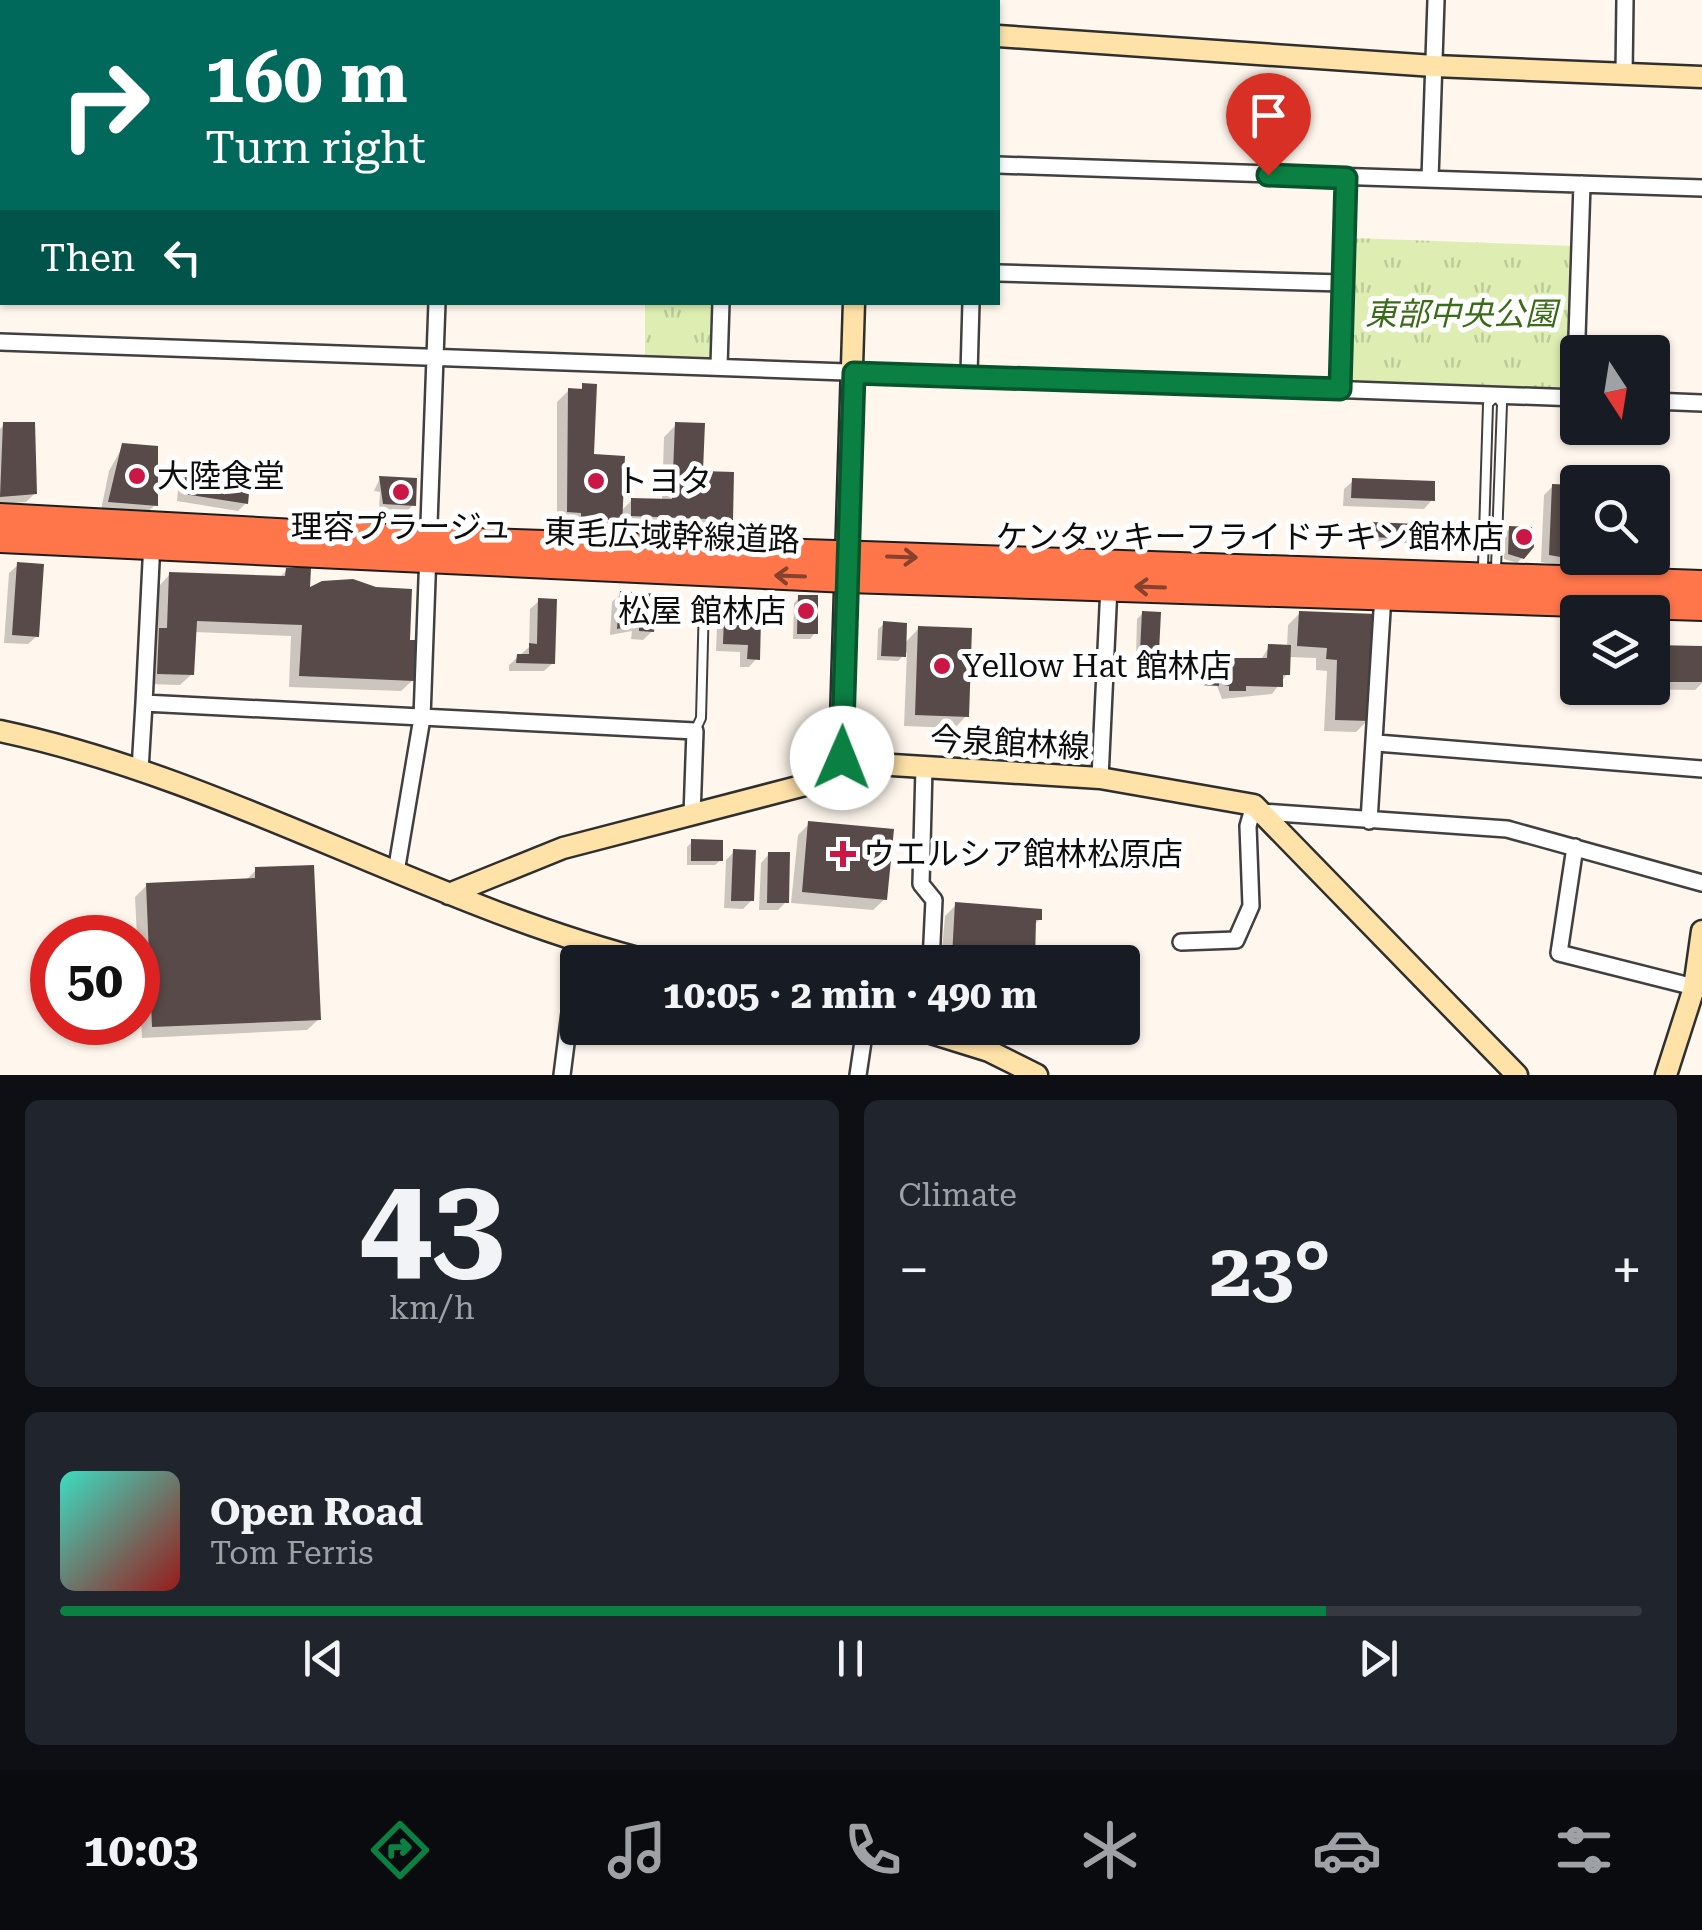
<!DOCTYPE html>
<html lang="en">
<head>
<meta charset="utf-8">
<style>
	body { margin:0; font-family:"Roboto Serif","Noto Sans JP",serif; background:#20242c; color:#f1f3f6; height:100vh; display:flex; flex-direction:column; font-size:38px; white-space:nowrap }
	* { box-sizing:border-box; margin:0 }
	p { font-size:32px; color:#9ea1a6 }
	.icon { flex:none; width:55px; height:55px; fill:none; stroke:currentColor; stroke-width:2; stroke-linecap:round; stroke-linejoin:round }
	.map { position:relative; height:1075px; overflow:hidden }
	.side { display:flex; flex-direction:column; gap:25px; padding:25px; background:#0d0f14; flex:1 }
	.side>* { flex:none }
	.hud { position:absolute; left:0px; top:0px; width:1000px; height:305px; box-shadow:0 2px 8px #0004; background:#00695c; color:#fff; overflow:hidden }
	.needle { width:65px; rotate:168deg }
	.fabs { position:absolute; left:1560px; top:335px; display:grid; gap:20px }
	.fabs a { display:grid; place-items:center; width:110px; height:110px; border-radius:10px; background:#171b24; box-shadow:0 2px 8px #0004; font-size:50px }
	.speed { position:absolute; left:30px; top:915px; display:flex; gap:20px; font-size:50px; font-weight:700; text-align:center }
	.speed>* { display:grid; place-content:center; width:130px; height:130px; border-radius:50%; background:#171b24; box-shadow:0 2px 8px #0004; line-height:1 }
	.speed .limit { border:15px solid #d22; background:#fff; color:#111 }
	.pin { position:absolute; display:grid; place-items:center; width:85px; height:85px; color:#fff; margin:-102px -42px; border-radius:50% 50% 50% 0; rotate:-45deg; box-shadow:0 0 10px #0007 }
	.pin .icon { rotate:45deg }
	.me { position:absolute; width:110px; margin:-55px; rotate:1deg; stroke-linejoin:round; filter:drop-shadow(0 0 8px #0008) }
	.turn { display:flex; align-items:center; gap:35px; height:210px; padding:0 40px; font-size:45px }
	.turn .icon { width:130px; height:130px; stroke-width:2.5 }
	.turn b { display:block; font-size:70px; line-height:85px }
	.then { display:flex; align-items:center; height:95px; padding:0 40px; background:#0003; gap:20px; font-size:38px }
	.big { font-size:75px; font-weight:700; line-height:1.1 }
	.side .tile { flex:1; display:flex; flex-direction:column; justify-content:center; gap:15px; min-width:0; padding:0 35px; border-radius:15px; background:#20242c }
	.side .dial { align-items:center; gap:0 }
	.dial b { font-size:130px; line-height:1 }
	.song { display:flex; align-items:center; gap:30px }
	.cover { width:120px; height:120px; border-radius:15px; background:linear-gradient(135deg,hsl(170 70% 55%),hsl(0 70% 35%)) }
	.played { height:10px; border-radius:5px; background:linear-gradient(90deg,#0b8043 80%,#363941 80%) }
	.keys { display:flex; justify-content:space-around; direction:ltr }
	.heat { display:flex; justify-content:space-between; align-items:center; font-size:55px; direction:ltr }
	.side .tiles { flex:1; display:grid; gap:25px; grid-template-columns:1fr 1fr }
	.tile:last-child { grid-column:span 2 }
	.trip { position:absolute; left:560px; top:945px; width:580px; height:100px; border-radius:10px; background:#171b24; box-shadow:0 2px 8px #0004; font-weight:700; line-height:100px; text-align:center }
	.tabs { display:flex; height:160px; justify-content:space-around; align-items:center; background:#090b0e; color:#9ea1a6 }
	.tabs .icon { width:70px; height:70px }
	.tabs .active { color:#0b8043 }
	.tabs b { font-size:45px; color:#f1f3f6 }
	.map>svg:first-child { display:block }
</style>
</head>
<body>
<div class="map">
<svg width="1702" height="1075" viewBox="0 0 1702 1075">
	<defs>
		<pattern id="grass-tufts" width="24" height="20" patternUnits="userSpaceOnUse" patternTransform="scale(2.5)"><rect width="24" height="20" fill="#deeeb2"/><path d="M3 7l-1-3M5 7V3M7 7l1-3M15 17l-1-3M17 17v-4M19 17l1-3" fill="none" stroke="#bdcb98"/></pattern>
	</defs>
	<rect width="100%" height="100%" fill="#fff7ed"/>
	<path fill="url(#grass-tufts)" d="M1353,238l221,8 -4,137 -6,7 -212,-7 -5,-8z
		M645,303h76l-2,57 -74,-4z"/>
	<path fill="#0003" d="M594,387l-3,70 29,55 12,-12 30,1 2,-64 12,-12 54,93 -12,12 -99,-3 -11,11 -38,-1 1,-14h-14v-121l12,-12z
		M4,425l31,68 -9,9 -26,2v-75z
		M123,446l32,59 -8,8 -46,-3 8,-39z
		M187,469l19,13 24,1 9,-8 7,28 -8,8 -61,-10 2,-24z
		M380,478l33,27 -5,5 -29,-1 1,-17 -6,-1z
		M1353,481l79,19 -8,9 -81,-3 1,-17z
		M1553,486l25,72h6l-17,9 -26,-5 3,-67z
		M1371,525l68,14 -5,5 -68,-2z
		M1510,528l12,30 -5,5 -13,-4 1,-25z
		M1624,558h28l13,6 -9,8 -29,-1z
		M18,565l19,71 -9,8 -24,-1 5,-70z
		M287,570l20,21 100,51 6,38 -12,11 -112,-4 2,-51 -97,-4 -2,42 -12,11 -34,-1 2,-42 9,-9 2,-47 11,-12 109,4z
		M621,594l41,28 -19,18 -12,-1 1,-8 -22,4 2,-33z
		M799,598l16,35 -5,6h-17l1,-36z
		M539,601l14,62 -9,8h-35v-6l20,-18 1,-38z
		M1143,613l14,38 -5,5h-16l1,-37z
		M1300,613l73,3 -5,104 -12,12 -32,-1 3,-60 -11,-1v-12l-28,-1 -1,17 -15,20 -50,5 -5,-13h-13v-14l22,-12 34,1 9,-14h18l1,-22z
		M725,619l33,1 -1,38 -8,9h-9v-15l-24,-1 1,-24z
		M884,624l20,20 15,-16 47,88 -11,12 -51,-2 3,-74 -9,9 -21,-1 1,-31z
		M1652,647l50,1v35l-7,7 -69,-1 26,-1z
		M809,824l76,75 -12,11 -82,-7 7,-68z
		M692,842l29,18 -6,5h-28v-18z
		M734,852l18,48 -9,9 -19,-1 2,-48z
		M769,854l17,48 -8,8h-19l2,-47z
		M256,870l63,149 -12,11 -165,8 -7,-141 12,-12 98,-4z
		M956,905l84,14 -7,7 -1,36h-91l4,-46z"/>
	<path fill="#574a48" d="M582,383l15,1 -3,70 31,2 -3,72 -41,-2v-13l-14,-1 1,-124 14,1z
		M3,422h32l2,72 -37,3z
		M675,422l30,1 -2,48 31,1 -1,48 -102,-4v-18l41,1z
		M122,443l36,3v60l-50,-4z
		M186,466l23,2 -1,11 30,2v-9l13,1 -3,31 -64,-10z
		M379,476l38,2 -1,28 -33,-2z
		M1352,478l83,3v20l-84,-3z
		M1552,484l26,1v75l-29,-5z
		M1652,518h16l-1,47 -32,-1 -1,-6h18z
		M1370,522l73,3 -1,15 -72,-3z
		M1509,526l23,1 2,20 -10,12 -16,-5z
		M17,562l27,2 -5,73 -27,-2z
		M286,568h25l-1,19 12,-6 31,-2 23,8 36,2 -2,51h7l-2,41 -116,-5 3,-51 -105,-4 -3,54 -37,-1 2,-46h8l2,-56 116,4z
		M620,591l38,3 -1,9 8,1 -1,19 -9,-1 -1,10 -15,-1v-7l-22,5z
		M798,595h20v39h-21z
		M538,598l19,1 -2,65 -39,-1 1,-9h12v-11l8,1z
		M1142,611l19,1 -2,40h-19z
		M1299,611l77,3 -5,107 -36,-1 2,-60 -11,-1 1,-11 -30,-2z
		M724,616l37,1 -1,43 -13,-1 1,-14 -25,-1z
		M883,621l24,2 -1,34 -25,-1z
		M918,626l54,2 -3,89 -54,-2z
		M1268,644l23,1 -1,30h-7v12l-37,-1v5h-17v-5l-5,-1 1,-27h42z
		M1652,645l50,1v36h-50z
		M1205,668h14v18l-14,-1z
		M808,821l86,8 -7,71 -85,-8z
		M691,839l32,1v21h-32z
		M733,849l23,1 -2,51h-23z
		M768,852h22l-1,51h-22z
		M314,865l7,155 -169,7 -6,-144 109,-5v-11z
		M955,902l87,7v11h-6l-1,42h-91v-6l8,1z"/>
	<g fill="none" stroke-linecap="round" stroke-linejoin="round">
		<g stroke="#404040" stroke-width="12">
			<path id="lane" d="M1496,395l6,9 -6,164 -7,10 -6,-11 5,-163z
				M695,731l6,-13 3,-116"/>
		</g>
		<g stroke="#404040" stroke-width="20">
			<path id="street" d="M700,0l1,2
				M864,0v2
				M72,2l1,-2
				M258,2l1,-2
				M981,2v-2
				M1624,74l1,-74
				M998,165l704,23
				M1430,179l6,-179
				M0,211l2,-13
				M998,273l344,10
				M0,342l1578,56
				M719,366l2,-64
				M969,374l2,-72
				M1340,389l5,-211
				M1575,398l7,-214
				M1652,401l50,2
				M144,703l8,-161
				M1377,743l325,26
				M924,768l-3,116 13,16 -3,62
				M140,770l4,-67 551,28 -3,85
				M1100,778l9,-192
				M1262,812l245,17 195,54
				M1369,821l14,-226
				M1575,847l-16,106 143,36
				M396,872l26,-154 15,-416
				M1181,942l55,-2 15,-34 -3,-80 6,-21
				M562,1075l17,-133
				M858,1075l7,-47"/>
		</g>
		<g stroke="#2f2f2f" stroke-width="25">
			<path id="secondary" d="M621,0l5,2
				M998,36l436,30 268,11
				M854,302l-14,451 4,9 256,16 154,27 263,270
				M0,731c227,48 429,175 653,231
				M449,894l114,-46 273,-71 13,-12
				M915,1028l74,23 48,24
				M1666,1075l28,-87 8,-57"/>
		</g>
		<g stroke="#1e1e1e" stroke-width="32">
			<path id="highway" d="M0,518l428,23 1274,44
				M0,538l848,40 854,28"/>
		</g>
		<use href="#lane" stroke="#fff" stroke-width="8"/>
		<use href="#street" stroke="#fff" stroke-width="15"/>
		<use href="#secondary" stroke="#ffe2a8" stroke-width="20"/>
		<use href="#highway" stroke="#ff764b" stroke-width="28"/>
	</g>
	<defs><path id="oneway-shaft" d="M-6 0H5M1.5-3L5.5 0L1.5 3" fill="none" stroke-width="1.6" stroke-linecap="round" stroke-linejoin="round" transform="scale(2.5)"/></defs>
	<g stroke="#86422c">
		<use href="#oneway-shaft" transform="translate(902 557) rotate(2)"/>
		<use href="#oneway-shaft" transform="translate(790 576) rotate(-178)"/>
		<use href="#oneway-shaft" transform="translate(1150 587) rotate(-178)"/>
	</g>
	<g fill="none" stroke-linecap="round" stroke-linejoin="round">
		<g stroke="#07532c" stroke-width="25">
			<path id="route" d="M842,758l12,-385 486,16 6,-211 -78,-3"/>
		</g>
		<use href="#route" stroke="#0b8043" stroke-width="18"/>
	</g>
	<g fill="#cb1746" stroke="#fff" stroke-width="4">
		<circle cx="137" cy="476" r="10"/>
		<circle cx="596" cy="481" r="10"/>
		<circle cx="401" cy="492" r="10"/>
		<circle cx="1524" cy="537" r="10"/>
		<circle cx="806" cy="611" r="10"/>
		<circle cx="942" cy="666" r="10"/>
		<path d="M838 839h10v10h10v10h-10v10h-10v-10h-10v-10h10z"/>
	</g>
	<g text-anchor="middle" stroke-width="10" stroke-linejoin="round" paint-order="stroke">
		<g font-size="32" font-style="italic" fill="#3a6b17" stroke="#fff">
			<text x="1461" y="325">東部中央公園</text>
		</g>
		<g font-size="32" fill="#0d0d0d" stroke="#fff" text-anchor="start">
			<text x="157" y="487">大陸食堂</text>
			<text x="616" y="492">トヨタ</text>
			<text x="401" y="538" text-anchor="middle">理容プラージュ</text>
			<text x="1504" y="548" text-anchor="end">ケンタッキーフライドチキン館林店</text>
			<text x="786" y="622" text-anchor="end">松屋 館林店</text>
			<text x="962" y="677">Yellow Hat 館林店</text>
			<text x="863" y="865">ウエルシア館林松原店</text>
		</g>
		<g font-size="32" fill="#0d0d0d" stroke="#fff">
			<text transform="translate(672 536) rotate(2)" y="11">東毛広域幹線道路</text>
			<text transform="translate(1010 743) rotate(3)" y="11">今泉館林線</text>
		</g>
	</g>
</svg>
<div class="fabs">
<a><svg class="needle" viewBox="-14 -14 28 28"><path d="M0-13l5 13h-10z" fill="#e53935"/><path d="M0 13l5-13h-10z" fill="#9ea1a6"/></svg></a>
<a><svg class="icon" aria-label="search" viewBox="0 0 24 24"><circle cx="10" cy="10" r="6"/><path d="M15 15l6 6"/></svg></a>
<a><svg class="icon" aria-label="layers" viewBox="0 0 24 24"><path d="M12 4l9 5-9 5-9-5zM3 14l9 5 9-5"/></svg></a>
</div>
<div class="speed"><div class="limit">50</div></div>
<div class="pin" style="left:1268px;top:175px;background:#d93025"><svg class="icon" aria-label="arrive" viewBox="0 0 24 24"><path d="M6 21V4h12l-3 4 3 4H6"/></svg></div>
<svg class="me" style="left:842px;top:758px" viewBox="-20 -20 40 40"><circle r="19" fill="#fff"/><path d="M0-13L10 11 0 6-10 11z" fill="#0b8043"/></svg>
<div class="trip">10:05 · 2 min · 490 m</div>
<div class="hud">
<div class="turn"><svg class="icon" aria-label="right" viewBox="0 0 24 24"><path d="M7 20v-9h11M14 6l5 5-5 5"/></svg><div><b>160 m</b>Turn right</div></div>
<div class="then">Then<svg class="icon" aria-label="left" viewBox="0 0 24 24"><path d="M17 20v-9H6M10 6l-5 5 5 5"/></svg></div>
</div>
</div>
<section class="side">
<div class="tiles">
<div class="tile dial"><b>43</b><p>km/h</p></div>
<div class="tile"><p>Climate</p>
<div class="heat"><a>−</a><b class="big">23°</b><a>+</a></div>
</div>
<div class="tile">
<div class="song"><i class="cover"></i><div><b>Open Road</b><p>Tom Ferris</p></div></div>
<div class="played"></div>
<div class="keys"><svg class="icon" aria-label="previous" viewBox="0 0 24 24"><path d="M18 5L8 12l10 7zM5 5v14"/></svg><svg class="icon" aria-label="pause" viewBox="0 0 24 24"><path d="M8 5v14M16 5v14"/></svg><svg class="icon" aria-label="next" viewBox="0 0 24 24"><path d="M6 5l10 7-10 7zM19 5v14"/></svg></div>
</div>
</div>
</section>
<nav class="tabs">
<b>10:03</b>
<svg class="icon active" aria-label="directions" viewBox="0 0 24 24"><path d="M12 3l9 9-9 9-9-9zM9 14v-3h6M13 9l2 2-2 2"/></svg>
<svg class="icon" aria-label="music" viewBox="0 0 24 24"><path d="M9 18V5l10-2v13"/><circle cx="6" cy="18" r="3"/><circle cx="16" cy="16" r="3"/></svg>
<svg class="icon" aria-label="phone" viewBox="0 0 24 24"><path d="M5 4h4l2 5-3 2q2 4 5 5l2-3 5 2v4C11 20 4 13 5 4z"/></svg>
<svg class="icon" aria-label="climate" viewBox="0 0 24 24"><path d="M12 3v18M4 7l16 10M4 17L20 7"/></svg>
<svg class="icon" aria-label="car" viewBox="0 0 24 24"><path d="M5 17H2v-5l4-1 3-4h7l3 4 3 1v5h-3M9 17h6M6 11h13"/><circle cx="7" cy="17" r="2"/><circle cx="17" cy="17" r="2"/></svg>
<svg class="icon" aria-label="filters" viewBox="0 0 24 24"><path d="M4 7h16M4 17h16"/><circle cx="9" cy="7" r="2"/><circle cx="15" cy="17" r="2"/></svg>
</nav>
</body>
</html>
